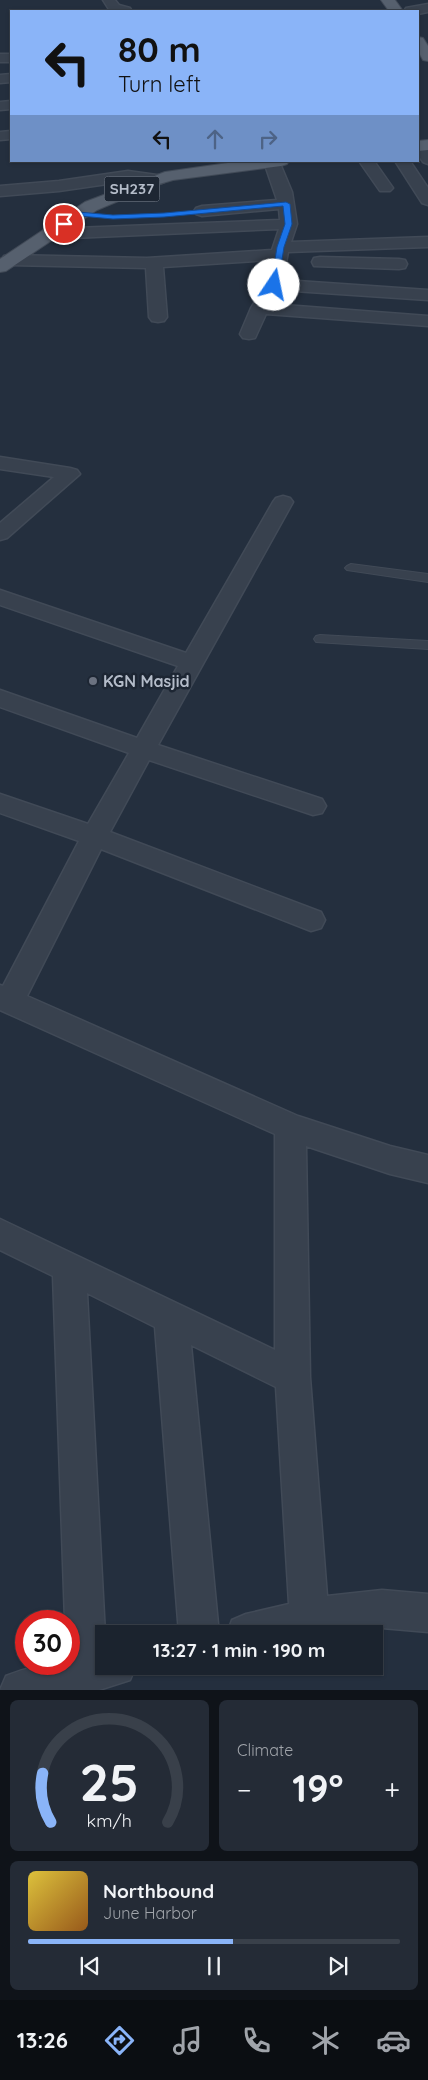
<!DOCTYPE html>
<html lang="en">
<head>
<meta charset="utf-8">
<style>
	body { margin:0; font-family:Quicksand,sans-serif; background:#242b36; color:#f1f3f6; height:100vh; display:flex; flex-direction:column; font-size:19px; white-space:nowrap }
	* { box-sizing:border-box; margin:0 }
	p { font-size:16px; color:#a0a4aa }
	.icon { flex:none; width:28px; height:28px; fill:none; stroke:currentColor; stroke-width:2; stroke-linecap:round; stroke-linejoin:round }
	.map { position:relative; height:1690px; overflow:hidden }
	.details { display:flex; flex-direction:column; gap:10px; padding:10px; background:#0f1319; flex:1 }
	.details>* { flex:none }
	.banner { position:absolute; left:10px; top:10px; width:409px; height:152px; border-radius:0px; box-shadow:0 1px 4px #0004,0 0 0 1px #39404a; background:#8ab4f8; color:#111; overflow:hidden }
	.speed { position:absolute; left:15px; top:1610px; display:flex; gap:10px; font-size:25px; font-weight:700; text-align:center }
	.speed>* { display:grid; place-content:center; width:65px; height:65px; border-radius:50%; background:#1b232e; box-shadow:0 1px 4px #0004,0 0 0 1px #39404a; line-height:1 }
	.speed .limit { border:8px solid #d22; background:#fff; color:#111 }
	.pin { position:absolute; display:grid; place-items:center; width:42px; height:42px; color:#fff; margin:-21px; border:2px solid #fff; border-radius:50%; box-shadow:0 1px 5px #0007 }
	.me { position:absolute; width:55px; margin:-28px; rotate:11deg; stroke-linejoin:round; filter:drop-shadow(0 0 4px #0008) }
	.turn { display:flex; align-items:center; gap:18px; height:105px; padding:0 25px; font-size:22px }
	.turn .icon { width:65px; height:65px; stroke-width:2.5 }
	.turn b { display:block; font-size:35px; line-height:42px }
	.lanes { display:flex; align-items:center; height:48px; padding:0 25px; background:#0003; justify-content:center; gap:25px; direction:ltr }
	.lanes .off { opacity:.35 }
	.big { font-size:38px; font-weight:800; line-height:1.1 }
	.details .card { flex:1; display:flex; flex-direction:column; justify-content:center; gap:8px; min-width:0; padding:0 18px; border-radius:8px; background:#242b36 }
	.details .dial { align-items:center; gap:0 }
	.dial svg { height:130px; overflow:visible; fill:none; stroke:#39404a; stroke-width:7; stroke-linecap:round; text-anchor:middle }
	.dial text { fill:#f1f3f6; stroke:none }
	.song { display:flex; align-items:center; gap:15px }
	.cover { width:60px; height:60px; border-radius:8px; background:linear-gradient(135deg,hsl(50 70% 55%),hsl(30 70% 35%)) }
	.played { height:5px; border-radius:2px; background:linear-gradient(90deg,#8ab4f8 55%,#39404a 55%) }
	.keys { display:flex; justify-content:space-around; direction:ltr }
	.heat { display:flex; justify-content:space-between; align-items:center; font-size:28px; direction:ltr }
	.details .tiles { flex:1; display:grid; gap:10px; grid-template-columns:1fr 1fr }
	.card:last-child { grid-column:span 2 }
	.trip { position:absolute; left:95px; top:1625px; width:288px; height:50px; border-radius:0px; background:#1b232e; box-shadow:0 1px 4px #0004,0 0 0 1px #39404a; font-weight:800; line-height:50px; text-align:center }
	.dock { display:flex; height:80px; justify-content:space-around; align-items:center; background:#0b0e12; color:#a0a4aa }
	.dock .icon { width:35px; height:35px }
	.dock .current { color:#8ab4f8 }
	.dock b { font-size:22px; color:#f1f3f6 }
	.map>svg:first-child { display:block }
</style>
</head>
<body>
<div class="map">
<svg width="428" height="1690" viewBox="0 0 428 1690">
	<rect width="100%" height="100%" fill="#242f3e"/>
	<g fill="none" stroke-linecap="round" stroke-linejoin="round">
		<g stroke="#414a57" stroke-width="2">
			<path id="lane" d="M351,564l77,10v8l-81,-12 -2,-2 2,-2z
				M320,635l108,6v8l-112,-7 -2,-3 2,-3z"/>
		</g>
		<g stroke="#414a57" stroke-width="3">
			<path id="street" d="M103,0h12l4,5 11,3 2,3h-22z
				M428,4v8l-10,2v-3h-14l2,-3z
				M0,54h11v8h-11z
				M11,74v8l-11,1v-8z
				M11,101v8l-11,1v-8z
				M11,131v8l-11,1v-8z
				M418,142l6,1 4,5v16l-5,-2 -5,-7z
				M279,161l13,31 5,32 -6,18 137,-5v10l-140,5 -5,28 145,10v10l-149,-10 -8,14 157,12v10l-162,-12 -11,24 -6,1 -6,-1 -3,-4 11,-26 14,-23 5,-25 -107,7 4,50 -3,4 -6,1 -6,-1 -3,-4 -3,-49 -136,-3 -6,-1 -2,-4 2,-4 6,-1 137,3 125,-8 7,-21 -230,10 -6,-2 -2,-3 2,-3 6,-2 231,-9 -1,-11 -77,7 -6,-2 -2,-3 2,-3 6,-2 75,-6 -13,-38z
				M359,161h15l19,27 -3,3h-10z
				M395,161h15l18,27v17l-6,-2z
				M128,171l36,5 3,3 -3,3 -5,2 -31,-3 -69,10 -59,5v-10l59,-5z
				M320,257l79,2 6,1 2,4 -2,4 -6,1 -85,-3 -2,-4 2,-4z
				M0,457l70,11 7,2 3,4 -73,64 -7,2v-17l54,-46 -54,-8z
				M283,496l7,2 3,4 -135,243 164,54 4,7 -4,7 -9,2 -164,-55 -39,72 211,80 4,8 -4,8 -10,3 -210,-82 -74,147 271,120 92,30 38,9v28l-38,-9 -84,-28 4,231 17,219 55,-6 46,4v38l-46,-4 -51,6h-104l5,-14 14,-6 43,-10 -13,-217 -85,-42 28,289h-40l-24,-307 -68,-34 18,341 -1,32h32l-6,14 -31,10h-99l6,-14c21,-9 40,-12 63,-12v-43h-4l-12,-345 -53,-26v-31l275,131v-216l-275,-124v-25l3,1 76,-145 -79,-28v-19l88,30 41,-71 -129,-46v-17l137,48 41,-72 -178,-61v-15l186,63 87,-151 3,-4z"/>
		</g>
		<g stroke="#414a57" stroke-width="2">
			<path id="primary" d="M381,0h14l8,11h-14z
				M418,37l5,1 5,8v15l-5,-1 -5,-9z
				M428,140v10l-10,1v-10z
				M242,161h47l-2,3 -6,2 -108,14 -17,5 -59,25 -91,61 -6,1v-13l85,-57 80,-30z"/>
		</g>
		<use href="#lane" fill="#38414e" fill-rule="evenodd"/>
		<use href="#street" fill="#38414e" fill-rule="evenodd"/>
		<use href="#primary" fill="#56606e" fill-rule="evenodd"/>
	</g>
	<path fill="#1a73e8" stroke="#114b97" d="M286,202l4,2 2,20 -8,23 -6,38 -4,2 -3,-2 6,-38 8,-23 -2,-18 -119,11 -51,2 -33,-3 -14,9 -6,-1 18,-12 35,3 51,-2z"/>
	<circle fill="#6b7280" stroke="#1d2633" stroke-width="2" cx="93" cy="681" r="5"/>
	<g text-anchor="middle" stroke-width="5" stroke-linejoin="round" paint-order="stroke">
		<rect fill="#1d2633" stroke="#878f9c" stroke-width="1" x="104.5" y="176.5" width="55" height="25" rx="4"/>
		<g font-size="15" font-weight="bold" fill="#b4bcc9">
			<text x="132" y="194">SH237</text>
		</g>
		<g font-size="16" font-weight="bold" fill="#b4bcc9" stroke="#1d2633" text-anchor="start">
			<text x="103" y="687">KGN Masjid</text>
		</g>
	</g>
</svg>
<div class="speed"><div class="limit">30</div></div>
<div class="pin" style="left:64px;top:224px;background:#d93025"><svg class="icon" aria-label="arrive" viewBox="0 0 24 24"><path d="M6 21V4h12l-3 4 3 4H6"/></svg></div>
<svg class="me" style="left:274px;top:285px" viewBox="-20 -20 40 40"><circle r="19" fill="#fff"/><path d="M0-13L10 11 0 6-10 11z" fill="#1a73e8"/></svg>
<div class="trip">13:27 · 1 min · 190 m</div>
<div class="banner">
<div class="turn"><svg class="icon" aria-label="left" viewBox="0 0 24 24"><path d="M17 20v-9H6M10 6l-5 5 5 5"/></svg><div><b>80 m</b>Turn left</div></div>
<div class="lanes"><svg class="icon" aria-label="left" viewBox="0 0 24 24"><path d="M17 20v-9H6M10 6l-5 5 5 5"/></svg><svg class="icon off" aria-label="ahead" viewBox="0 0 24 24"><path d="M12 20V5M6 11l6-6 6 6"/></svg><svg class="icon off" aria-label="right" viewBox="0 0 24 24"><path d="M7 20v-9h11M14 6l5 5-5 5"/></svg></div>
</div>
</div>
<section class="details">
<div class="tiles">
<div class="card dial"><svg viewBox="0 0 100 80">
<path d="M14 69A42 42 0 1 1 86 69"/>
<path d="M14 69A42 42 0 0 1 9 39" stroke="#8ab4f8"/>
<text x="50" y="56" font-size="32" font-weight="700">25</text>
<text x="50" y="72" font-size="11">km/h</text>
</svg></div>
<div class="card"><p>Climate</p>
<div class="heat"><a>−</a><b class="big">19°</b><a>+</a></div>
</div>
<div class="card">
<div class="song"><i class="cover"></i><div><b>Northbound</b><p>June Harbor</p></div></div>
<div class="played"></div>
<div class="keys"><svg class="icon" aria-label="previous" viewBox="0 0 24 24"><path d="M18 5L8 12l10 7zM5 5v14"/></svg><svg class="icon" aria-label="pause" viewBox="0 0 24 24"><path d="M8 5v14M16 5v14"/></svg><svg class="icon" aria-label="next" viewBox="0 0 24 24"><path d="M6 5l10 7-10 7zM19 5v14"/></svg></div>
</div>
</div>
</section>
<nav class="dock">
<b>13:26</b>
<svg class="icon current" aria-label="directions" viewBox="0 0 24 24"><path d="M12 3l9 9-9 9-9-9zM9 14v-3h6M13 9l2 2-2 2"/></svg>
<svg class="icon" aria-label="music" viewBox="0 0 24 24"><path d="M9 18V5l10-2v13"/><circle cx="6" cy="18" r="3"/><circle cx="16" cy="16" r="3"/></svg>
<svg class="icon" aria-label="phone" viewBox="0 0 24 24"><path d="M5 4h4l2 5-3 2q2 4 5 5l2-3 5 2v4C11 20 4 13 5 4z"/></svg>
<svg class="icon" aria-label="climate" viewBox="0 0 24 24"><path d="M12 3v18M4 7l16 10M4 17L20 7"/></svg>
<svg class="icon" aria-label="car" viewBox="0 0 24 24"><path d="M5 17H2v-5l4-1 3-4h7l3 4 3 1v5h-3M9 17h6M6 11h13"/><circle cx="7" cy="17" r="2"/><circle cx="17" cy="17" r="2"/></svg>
</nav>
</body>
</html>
